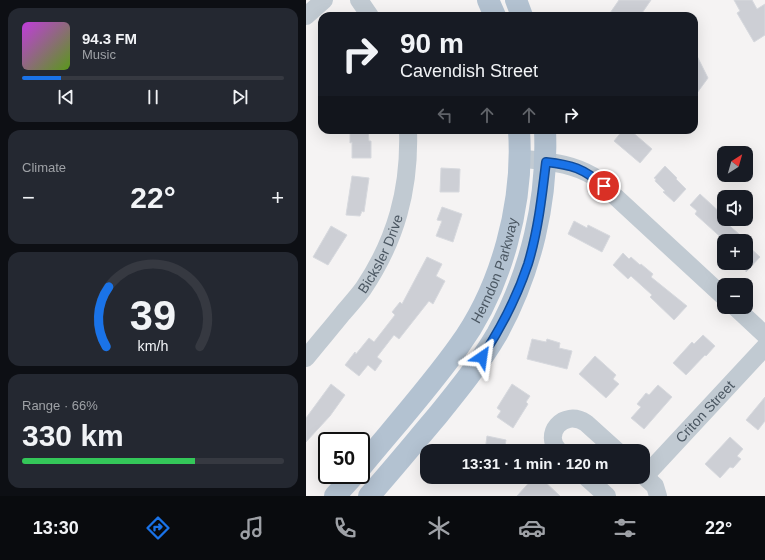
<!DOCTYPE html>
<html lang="en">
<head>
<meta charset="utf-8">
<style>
	body { margin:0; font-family:Helvetica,sans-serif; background:#242831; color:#f1f3f6; height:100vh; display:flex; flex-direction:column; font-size:15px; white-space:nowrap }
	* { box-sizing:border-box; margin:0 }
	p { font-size:13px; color:#9ea1a6 }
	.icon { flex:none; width:22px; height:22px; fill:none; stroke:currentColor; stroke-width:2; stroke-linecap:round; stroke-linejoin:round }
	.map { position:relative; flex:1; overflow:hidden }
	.sheet { display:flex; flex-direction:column; gap:8px; padding:8px; background:#0d0f14; width:306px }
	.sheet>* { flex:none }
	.hud { position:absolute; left:12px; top:12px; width:380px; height:122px; border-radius:12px; box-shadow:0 4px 16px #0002; background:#171b24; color:#f1f3f6; overflow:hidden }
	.needle { width:26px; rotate:37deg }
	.controls { position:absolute; left:411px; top:146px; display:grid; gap:8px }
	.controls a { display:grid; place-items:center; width:36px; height:36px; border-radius:8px; background:#171b24; box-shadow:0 4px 16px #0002; font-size:20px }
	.speed { position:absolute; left:12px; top:432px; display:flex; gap:8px; font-size:20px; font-weight:700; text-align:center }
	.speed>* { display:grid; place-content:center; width:52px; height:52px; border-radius:50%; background:#171b24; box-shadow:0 4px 16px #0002; line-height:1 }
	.speed .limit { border:2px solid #111; border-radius:6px; background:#fff; color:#111 }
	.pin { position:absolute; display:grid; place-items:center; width:34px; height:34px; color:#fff; margin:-17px; border:2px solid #fff; border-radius:50%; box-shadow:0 1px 4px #0007 }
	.me { position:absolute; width:44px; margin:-22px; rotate:32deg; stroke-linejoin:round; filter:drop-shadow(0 0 3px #0008) }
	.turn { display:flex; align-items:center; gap:14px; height:84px; padding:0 16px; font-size:18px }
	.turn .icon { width:52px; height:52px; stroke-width:2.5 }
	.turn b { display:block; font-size:28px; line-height:34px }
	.lanes { display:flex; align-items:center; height:38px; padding:0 16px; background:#0003; justify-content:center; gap:20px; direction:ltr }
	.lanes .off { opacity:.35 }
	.big { font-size:30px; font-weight:700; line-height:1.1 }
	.sheet .tile { flex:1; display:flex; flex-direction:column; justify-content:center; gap:6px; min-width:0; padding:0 14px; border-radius:12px; background:#242831 }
	.sheet .dial { align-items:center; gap:0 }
	.dial svg { height:104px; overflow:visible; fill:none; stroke:#363941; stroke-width:7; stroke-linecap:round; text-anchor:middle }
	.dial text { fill:#f1f3f6; stroke:none }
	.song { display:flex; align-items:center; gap:12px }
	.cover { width:48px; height:48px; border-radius:6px; background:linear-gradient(135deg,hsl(290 70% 55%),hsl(90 70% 35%)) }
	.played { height:4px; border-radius:2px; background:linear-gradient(90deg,#1a73e8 15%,#363941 15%) }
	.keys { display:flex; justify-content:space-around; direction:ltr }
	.heat { display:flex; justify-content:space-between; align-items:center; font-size:22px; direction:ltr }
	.charge { height:6px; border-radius:3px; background:linear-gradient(90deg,#34c759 66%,#363941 0) }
	.trip { position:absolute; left:114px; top:444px; width:230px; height:40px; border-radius:12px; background:#171b24; box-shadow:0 4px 16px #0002; font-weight:700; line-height:40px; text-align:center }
	.tabs { display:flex; height:64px; justify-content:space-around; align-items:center; background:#090b0e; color:#9ea1a6 }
	.tabs .icon { width:28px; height:28px }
	.tabs .current { color:#1a73e8 }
	.tabs b { font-size:18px; color:#f1f3f6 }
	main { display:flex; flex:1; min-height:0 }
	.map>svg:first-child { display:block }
</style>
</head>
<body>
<main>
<section class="sheet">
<div class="tile">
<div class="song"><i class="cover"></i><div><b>94.3 FM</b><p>Music</p></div></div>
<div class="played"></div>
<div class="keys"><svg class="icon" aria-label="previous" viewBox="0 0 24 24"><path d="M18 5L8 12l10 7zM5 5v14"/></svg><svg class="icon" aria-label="pause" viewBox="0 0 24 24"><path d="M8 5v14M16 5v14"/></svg><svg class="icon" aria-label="next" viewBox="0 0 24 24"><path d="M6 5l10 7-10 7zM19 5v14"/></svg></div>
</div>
<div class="tile"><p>Climate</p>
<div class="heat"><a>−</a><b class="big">22°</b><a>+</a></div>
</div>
<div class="tile dial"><svg viewBox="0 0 100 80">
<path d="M14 69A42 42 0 1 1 86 69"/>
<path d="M14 69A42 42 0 0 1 16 23" stroke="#1a73e8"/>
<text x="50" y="56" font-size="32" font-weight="700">39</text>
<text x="50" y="72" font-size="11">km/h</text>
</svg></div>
<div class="tile"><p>Range · 66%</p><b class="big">330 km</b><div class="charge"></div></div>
</section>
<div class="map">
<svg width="459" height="496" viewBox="0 0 459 496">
	<rect width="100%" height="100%" fill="#f5f3f3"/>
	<path fill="#cdcfd5" stroke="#d7d9de" d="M313,0h32l-11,16h-32z
		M428,0h18l5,9 8,-5v31l-11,7 -17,-29 3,-2z
		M388,50l14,28 -14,19z
		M44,130h18l1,11h2v17h-19v-16l-2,1z
		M317,130h7l22,19 -12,14 -26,-22z
		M359,166l12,12 -1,1 10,10 -12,13 -11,-10 2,-1 -10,-10 1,-2 -2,-1z
		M135,168l19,1 -1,23h-19z
		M46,176l17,2 -5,34 -2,-1 -2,5 -14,-1z
		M394,194l24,22v5l23,20h-22l-30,-27 2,-3 -7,-6z
		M136,207l20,7 -9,28 -17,-6 6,-15 -5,-1z
		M268,221l13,7 1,-3 22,11 -8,16 -34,-18z
		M25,226l16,9 -19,30 -15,-8z
		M440,244l14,13 -14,15z
		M317,253l6,6 2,-2 9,8 1,-1 12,10 -2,3 36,29 -13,14 -24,-23 2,-2 -21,-19 -3,3 -15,-14z
		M121,257l15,7 -6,12 9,5 -12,23 -4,-3 -30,38 -5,-4 -17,22 5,4 -7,10 -7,-6 -9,11 -14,-11 10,-13 1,2 13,-16 5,4 21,-27 -3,-3 8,-10 2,2z
		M397,335l12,11 -9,10 -1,-1 -19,20 -13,-12 19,-21 2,2z
		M226,339l14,3 1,-3 13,4 -1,5 13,3 -5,18 -40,-10z
		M289,356l21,19 -3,4 6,5 -13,14 -27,-24z
		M25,384l14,11 -15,21 -24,26v-24z
		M206,384l18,12 -4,6 2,2 -15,24 -16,-11 4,-6 -4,-3z
		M352,385l14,12 -28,32 -13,-11 10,-11 -4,-3 9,-11 3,2z
		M459,397v24l-7,9 -12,-10z
		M181,436l19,4 -2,11h-19z
		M424,437l13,12 -6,7 4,3 -8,9 -3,-1 -10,11 -15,-14z
		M228,477l7,5 2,-2 17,16h-43z"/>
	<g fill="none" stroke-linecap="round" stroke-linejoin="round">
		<g stroke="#c1cad2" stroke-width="18">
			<path d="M53,0l11,16"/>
			<path d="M0,16l18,-16"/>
			<path d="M213,158c28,4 50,4 74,18l131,121"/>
			<path d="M429,307l30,28"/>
			<path id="s1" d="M0,358c12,-15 25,-30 37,-45 7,-8 14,-16 20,-24 33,-49 47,-100 45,-159"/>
			<path d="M253,451c-17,-16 4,-43 27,-28l31,28"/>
			<path d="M337,475l12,11 3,10"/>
			<path id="s2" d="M339,476l120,-129"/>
			<path d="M280,477l21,19"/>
		</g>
		<g stroke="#b3c2d1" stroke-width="22">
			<path d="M182,0l7,16"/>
			<path d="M210,0l6,16"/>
			<path id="s3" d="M55,467c33,-40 68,-79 98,-121 43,-59 65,-144 60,-216"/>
			<path d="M29,496l19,-21"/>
			<path d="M63,496c24,-27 46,-54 69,-81 21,-26 42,-52 59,-81 34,-62 51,-133 48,-204"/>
		</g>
	</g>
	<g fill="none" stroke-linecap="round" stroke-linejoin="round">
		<g stroke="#114b97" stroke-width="10">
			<path id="route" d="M176,357c19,-29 35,-60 46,-93 10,-33 14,-68 18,-102 26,3 37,6 58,24"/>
		</g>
		<use href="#route" stroke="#1a73e8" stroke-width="7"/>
	</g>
	<g text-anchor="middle" stroke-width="3.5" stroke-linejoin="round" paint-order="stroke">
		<g font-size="14" fill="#4a5661" stroke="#fff">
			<text dy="5" stroke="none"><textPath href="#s1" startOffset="129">Bicksler Drive</textPath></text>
			<text dy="5" stroke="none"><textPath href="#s3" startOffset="240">Herndon Parkway</textPath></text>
			<text dy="5" stroke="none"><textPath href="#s2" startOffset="88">Criton Street</textPath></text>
		</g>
	</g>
</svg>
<div class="controls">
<a><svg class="needle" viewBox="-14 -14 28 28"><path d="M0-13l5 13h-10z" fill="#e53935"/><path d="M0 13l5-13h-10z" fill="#9ea1a6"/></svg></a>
<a><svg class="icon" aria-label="sound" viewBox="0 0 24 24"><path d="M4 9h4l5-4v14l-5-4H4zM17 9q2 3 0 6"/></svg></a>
<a>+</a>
<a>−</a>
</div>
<div class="speed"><div class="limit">50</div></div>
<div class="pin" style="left:298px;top:186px;background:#d93025"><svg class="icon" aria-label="arrive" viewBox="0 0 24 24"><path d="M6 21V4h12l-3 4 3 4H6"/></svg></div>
<svg class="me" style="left:176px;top:357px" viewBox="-20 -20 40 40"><path d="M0-17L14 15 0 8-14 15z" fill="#1a73e8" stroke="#fff" stroke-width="4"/></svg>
<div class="trip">13:31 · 1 min · 120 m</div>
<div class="hud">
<div class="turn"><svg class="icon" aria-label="right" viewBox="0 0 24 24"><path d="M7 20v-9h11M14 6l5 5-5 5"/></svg><div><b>90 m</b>Cavendish Street</div></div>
<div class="lanes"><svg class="icon off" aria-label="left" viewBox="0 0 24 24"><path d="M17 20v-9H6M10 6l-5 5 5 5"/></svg><svg class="icon off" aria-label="ahead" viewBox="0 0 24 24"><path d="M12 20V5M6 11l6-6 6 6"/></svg><svg class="icon off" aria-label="ahead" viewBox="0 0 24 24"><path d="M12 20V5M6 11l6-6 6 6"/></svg><svg class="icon" aria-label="right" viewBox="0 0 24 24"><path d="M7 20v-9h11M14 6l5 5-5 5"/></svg></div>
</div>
</div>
</main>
<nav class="tabs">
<b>13:30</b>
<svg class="icon current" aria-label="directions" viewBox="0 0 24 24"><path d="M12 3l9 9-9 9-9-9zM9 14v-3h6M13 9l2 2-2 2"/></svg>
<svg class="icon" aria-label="music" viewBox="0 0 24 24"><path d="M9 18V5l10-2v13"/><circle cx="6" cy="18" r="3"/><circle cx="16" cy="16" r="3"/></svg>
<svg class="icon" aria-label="phone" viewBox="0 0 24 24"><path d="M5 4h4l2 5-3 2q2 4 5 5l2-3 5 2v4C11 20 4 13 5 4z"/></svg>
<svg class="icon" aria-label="climate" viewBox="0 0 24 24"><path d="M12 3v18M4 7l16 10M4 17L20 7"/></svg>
<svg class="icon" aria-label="car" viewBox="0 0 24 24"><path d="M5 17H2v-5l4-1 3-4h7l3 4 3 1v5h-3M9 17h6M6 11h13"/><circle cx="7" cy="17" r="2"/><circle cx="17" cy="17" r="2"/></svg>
<svg class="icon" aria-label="filters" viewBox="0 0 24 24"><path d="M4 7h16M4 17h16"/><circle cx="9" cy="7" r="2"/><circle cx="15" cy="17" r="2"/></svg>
<b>22°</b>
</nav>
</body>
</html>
